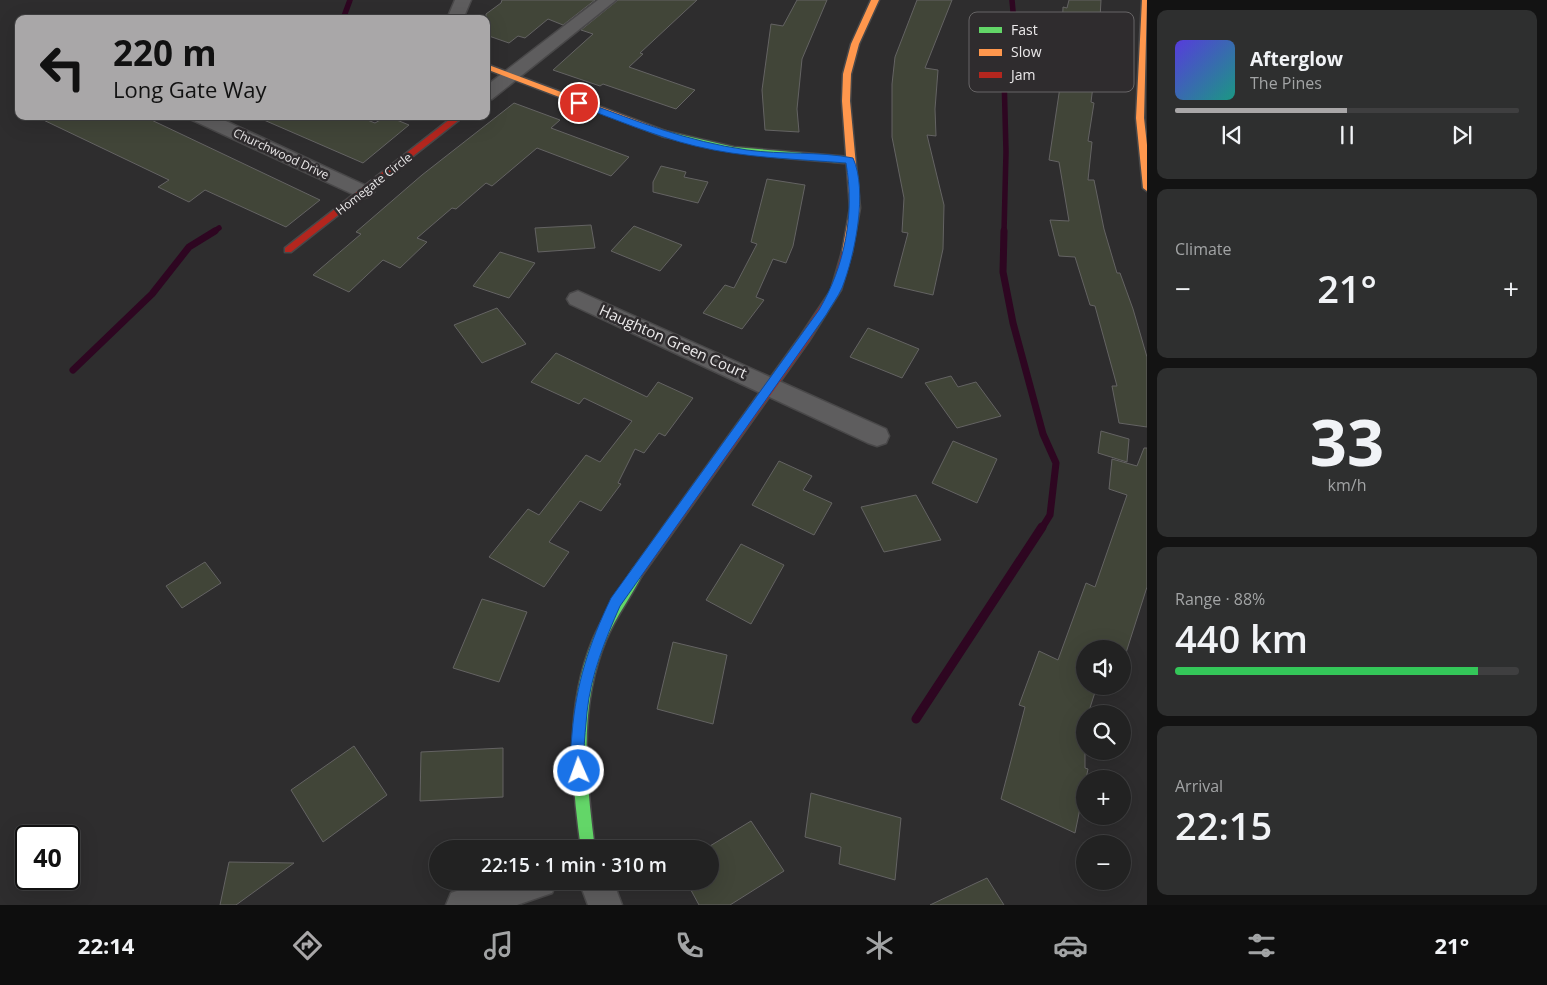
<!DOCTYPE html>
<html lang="en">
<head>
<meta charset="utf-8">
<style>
	body { margin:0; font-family:"Open Sans",sans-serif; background:#2e2f2f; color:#f1f3f6; height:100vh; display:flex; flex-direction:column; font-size:19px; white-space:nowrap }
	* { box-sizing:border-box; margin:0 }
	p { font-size:16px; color:#a2a4a5 }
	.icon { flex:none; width:28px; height:28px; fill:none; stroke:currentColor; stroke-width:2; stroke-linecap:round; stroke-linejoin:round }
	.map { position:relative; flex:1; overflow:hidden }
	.panel { display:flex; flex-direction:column; gap:10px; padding:10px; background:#131313; width:400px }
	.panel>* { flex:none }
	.banner { position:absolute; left:15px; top:15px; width:475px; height:105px; border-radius:10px; box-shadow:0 5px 20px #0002,0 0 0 1px #3f3f40; background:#a9a7a8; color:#111; overflow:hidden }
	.controls { position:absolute; left:1076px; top:640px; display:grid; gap:10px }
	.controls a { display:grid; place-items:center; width:55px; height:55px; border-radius:50%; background:#222; box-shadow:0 5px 20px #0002,0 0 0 1px #3f3f40; font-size:25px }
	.speed { position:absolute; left:15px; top:825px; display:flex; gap:10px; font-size:25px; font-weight:700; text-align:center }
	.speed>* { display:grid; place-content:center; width:65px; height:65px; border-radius:50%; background:#222; box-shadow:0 5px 20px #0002,0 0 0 1px #3f3f40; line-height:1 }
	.speed .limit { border:2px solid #111; border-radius:8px; background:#fff; color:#111 }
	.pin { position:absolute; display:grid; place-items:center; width:42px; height:42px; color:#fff; margin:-21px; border:2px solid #fff; border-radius:50%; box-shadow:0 1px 5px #0007 }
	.me { position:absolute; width:55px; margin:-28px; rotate:358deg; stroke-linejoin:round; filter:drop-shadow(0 0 4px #0008) }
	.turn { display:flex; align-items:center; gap:18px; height:105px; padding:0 15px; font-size:22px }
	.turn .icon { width:65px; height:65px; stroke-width:2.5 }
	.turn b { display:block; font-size:35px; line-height:42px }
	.big { font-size:38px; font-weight:600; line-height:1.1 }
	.panel .card { flex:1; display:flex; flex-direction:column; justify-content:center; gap:8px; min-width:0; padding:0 18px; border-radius:10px; background:#2e2f2f }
	.panel .dial { align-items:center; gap:0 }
	.dial b { font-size:65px; line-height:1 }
	.song { display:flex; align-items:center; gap:15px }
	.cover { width:60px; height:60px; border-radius:8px; background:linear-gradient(135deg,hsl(250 70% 55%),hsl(170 70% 35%)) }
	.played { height:5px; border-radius:2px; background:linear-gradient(90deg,#a9a7a8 50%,#3f3f40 50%) }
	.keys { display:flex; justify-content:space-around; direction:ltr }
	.heat { display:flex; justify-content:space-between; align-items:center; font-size:28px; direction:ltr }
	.charge { height:8px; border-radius:4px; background:linear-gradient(90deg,#34c759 88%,#3f3f40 0) }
	.trip { position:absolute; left:429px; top:840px; width:290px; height:50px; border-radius:25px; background:#222; box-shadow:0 5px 20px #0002,0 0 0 1px #3f3f40; font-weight:600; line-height:50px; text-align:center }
	.tab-bar { display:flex; height:80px; justify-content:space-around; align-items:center; background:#0e0e0e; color:#a2a4a5 }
	.tab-bar .icon { width:35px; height:35px }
	.tab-bar .active { color:#a9a7a8 }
	.tab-bar b { font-size:22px; color:#f1f3f6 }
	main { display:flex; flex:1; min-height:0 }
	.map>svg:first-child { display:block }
</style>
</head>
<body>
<main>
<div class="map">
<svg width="1147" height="905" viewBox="0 0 1147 905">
	<rect width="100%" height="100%" fill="#2e2d2e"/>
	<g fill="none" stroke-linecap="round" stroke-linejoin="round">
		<path stroke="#2e0621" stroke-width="5.5" d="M343,19l7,-19
			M213,232l6,-4
			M1004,232l2,-80 -2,-77 10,-53 -2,-22"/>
		<path stroke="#2e0621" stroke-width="7" d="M1004,231l-1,41 10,51 30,111 13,29 -6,52 -8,13
			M73,370l79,-76 37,-47 26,-16"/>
		<path stroke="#2e0621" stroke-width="9" d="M916,719l126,-192"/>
	</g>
	<path fill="#414538" stroke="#646363" d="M502,0h93l-32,25 -15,-6 -23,19 -7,-2 -9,7 -23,-8v-21l15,-11z
		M618,0h79l-57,53 3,1 -14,13 66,23 -19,19 -73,-25 -3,2 -47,-16 40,-36 -12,-4z
		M797,0h30l-25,59 -5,50 2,23 -34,-2 -3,-40 9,-66 12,2z
		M917,0h35l-27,68 13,2 -3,39 1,27 -9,-1 17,70 -1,44 -10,46 -39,-9 14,-53 -6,-1 2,-34 -12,-61v-53l3,-27z
		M1069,0h32l-2,38 -8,64 3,1 -6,38 4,1 -4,38h6l10,49 13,44h3l13,36 14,48v70l-28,-4 -7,-37h5l-22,-80 -5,-1 -15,-48 -16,-1 -9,-36 19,1 -10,-59 -10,-2 11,-73 -9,-1 5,-29 -8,-2 6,-23 8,1 1,-26 4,1z
		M514,103l46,17 -9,8 78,29 -18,19 -74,-28 -45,38 -6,-3 -30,26 -4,-1 -35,30 10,4 -27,26 -17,-8 -34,32 -36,-17 48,-41 -5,-2 66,-57z
		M35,116h108l177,84 -34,27 -81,-37 -16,12 -31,-15 11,-7z
		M357,116l18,7 12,-7 22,9 -46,38 -106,-46z
		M661,166l25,6 -2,5 24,5 -10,21 -45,-11v-10z
		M767,179l38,6 -12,61 -7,17 -13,-4 -17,38 8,3 -22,29 -39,-16 22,-28 9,3 23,-44 -6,-2z
		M591,225l4,23 -57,4 -3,-24z
		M634,226l48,19 -22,26 -49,-20z
		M500,252l35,11 -26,35 -36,-12z
		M497,308l29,36 -44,19 -28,-38z
		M868,328l51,21 -17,29 -52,-21z
		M556,353l91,44 11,-15 35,16 -28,38 -6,-3 -15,20 -9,-4 -17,34 3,1 -20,27 -21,-10 -31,41 20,10 -25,35 -55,-30 39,-48 11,6 47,-60 14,7 32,-41 -48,-23 -5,6 -48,-22z
		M951,376l7,11 18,-5 25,34 -44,12 -32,-45z
		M1101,431l28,8 -2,23 -29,-9z
		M953,441l44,18 -20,44 -45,-20z
		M1144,448h3v139l-23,72 -2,-10h-37v37h12l-9,28h-3v54l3,1 -13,64 -74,-34 24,-92 -6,-2 20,-54 19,9 28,-77 9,4 32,-92 -18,-6 3,-30 25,7z
		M779,461l33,15 -9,14 29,13 -18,32 -62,-30z
		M916,495l25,45 -57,12 -23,-45z
		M741,544l43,21 -33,59 -45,-24z
		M205,562l16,21 -39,25 -16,-22z
		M482,599l45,13 -28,70 -46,-14z
		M673,642l54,13 -14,69 -56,-15z
		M354,746l33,49 -64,47 -32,-52z
		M503,748v49l-83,4 1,-49z
		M811,793l90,25 -6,62 -56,-16 2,-17 -36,-10z
		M751,821l33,50 -54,34h-31l-13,-24h24v-32h-5z
		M229,862l65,1 -58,42h-16z
		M987,878l17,27h-74l44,-21z"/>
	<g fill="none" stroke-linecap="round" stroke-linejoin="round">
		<g stroke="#494849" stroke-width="3">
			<path id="street" d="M455,0h16l-8,19h-16z
				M598,0h18l-124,99 -6,1v-14z
				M190,116h25l156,72 3,4 -3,4 -7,2 -7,-2 -165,-76z
				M578,291l308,138 3,7 -3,7 -9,3 -9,-3 -298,-139 -3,-5 3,-5z
				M485,881h72l-5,12 -35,12h-71l5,-12z
				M579,881h34l9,24h-34z"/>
		</g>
		<g stroke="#494849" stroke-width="3">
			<path id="fast" d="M665,131l69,16 116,10 4,3c-7,6 -24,1 -33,1 -54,-4 -107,-11 -159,-25l-1,-2z
				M637,568l4,1 2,4c-11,23 -27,43 -37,67 -28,67 -20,139 -11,209h-14c-10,-71 -16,-143 12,-210 11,-25 25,-47 40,-70z"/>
		</g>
		<g stroke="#494849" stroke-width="3">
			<path id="slow" d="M871,0h8l-20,44 -8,30 -1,27 10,107 -8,44 -5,3 -5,-3 8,-44 -8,-107 1,-27 8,-30z
				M1142,0h5l-3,118 3,27v46l-4,-3 -7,-70z
				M486,64l182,68 1,2 -4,3 -3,-1 -176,-67z"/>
		</g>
		<g stroke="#494849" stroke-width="3">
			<path id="jam" d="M454,116h10l-173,136h-6v-4z
				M847,249l5,3 -11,38 -32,51 -168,236 -4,1 -4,-1 -2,-4 2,-4 168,-234 30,-45 11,-38z"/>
		</g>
		<use href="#street" fill="#5e5d5e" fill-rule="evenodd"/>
		<use href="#fast" fill="#63d668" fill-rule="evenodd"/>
		<use href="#slow" fill="#ff974d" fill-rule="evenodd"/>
		<use href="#jam" fill="#b3261e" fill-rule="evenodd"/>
	</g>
	<path fill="#1a73e8" stroke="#114b97" d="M576,101h6c57,21 104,40 165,49 35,5 72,1 106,8 15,33 2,97 -11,130 -4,9 -11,18 -16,27l-206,291c-15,34 -29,68 -33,106 -1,13 -3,28 -3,42 0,8 3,15 0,22l-5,2 -5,-2c-6,-13 -3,-28 -2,-42 4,-50 17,-90 39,-136l208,-288c26,-44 36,-97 27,-147 -50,-4 -102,-5 -151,-17 -41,-10 -80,-27 -119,-41z"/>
	<g text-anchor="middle" stroke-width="5" stroke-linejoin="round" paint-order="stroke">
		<g font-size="12" fill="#ebe9ea" stroke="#2f2c2e">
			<text transform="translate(281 154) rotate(25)" y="4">Churchwood Drive</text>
			<text transform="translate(374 184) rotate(-38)" y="4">Homegate Circle</text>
		</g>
		<g font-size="15" fill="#ebe9ea" stroke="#2f2c2e">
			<text transform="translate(673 342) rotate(24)" y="5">Haughton Green Court</text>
		</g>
	</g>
	<rect x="969" y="12" width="165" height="80" rx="8" fill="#2f2c2e" stroke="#676566" stroke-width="1"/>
	<rect x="979" y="27" width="23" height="6" fill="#63d668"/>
	<rect x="979" y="49" width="23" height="7" fill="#ff974d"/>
	<rect x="979" y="72" width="23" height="6" fill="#b3261e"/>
	<g font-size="14" fill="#ebe9ea">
		<text x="1011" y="35">Fast</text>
		<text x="1011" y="57">Slow</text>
		<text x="1011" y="80">Jam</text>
	</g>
</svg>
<div class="controls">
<a><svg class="icon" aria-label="sound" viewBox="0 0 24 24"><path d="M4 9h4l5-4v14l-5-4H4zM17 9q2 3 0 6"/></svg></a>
<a><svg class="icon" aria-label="search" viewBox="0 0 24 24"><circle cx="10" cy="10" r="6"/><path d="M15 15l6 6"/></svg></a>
<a>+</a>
<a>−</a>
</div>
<div class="speed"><div class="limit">40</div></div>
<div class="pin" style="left:579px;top:103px;background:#d93025"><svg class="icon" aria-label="arrive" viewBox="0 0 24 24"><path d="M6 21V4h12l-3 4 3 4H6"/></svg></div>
<svg class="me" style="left:579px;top:771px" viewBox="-20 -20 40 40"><circle r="17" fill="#1a73e8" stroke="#fff" stroke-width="3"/><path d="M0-11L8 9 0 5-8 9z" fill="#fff"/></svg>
<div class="trip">22:15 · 1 min · 310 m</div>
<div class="banner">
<div class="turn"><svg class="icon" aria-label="left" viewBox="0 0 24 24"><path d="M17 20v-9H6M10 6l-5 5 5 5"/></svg><div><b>220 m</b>Long Gate Way</div></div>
</div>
</div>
<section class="panel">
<div class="card">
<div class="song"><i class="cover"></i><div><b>Afterglow</b><p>The Pines</p></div></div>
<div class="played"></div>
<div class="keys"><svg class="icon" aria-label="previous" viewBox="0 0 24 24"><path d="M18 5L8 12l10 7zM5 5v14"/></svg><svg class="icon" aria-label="pause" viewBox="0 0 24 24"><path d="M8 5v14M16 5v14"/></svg><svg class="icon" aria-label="next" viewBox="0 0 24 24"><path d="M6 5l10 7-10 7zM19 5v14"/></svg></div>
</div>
<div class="card"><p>Climate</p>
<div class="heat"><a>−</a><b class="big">21°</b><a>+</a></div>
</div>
<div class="card dial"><b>33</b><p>km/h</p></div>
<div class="card"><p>Range · 88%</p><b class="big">440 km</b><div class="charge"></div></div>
<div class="card"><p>Arrival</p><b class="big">22:15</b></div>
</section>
</main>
<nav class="tab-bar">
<b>22:14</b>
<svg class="icon active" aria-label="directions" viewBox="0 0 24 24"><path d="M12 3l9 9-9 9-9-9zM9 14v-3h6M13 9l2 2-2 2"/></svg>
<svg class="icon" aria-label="music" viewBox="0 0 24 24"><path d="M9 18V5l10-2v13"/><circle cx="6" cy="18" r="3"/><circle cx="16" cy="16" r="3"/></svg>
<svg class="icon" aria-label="phone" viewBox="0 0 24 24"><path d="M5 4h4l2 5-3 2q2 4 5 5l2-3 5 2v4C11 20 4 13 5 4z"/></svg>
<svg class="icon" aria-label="climate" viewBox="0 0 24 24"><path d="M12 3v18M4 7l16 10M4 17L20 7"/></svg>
<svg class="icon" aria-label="car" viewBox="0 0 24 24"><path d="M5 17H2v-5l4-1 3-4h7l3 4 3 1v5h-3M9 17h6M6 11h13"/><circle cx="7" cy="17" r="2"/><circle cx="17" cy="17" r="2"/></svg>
<svg class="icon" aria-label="filters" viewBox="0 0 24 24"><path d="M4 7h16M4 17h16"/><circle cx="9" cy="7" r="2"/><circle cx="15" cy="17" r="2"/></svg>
<b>21°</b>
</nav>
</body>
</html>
